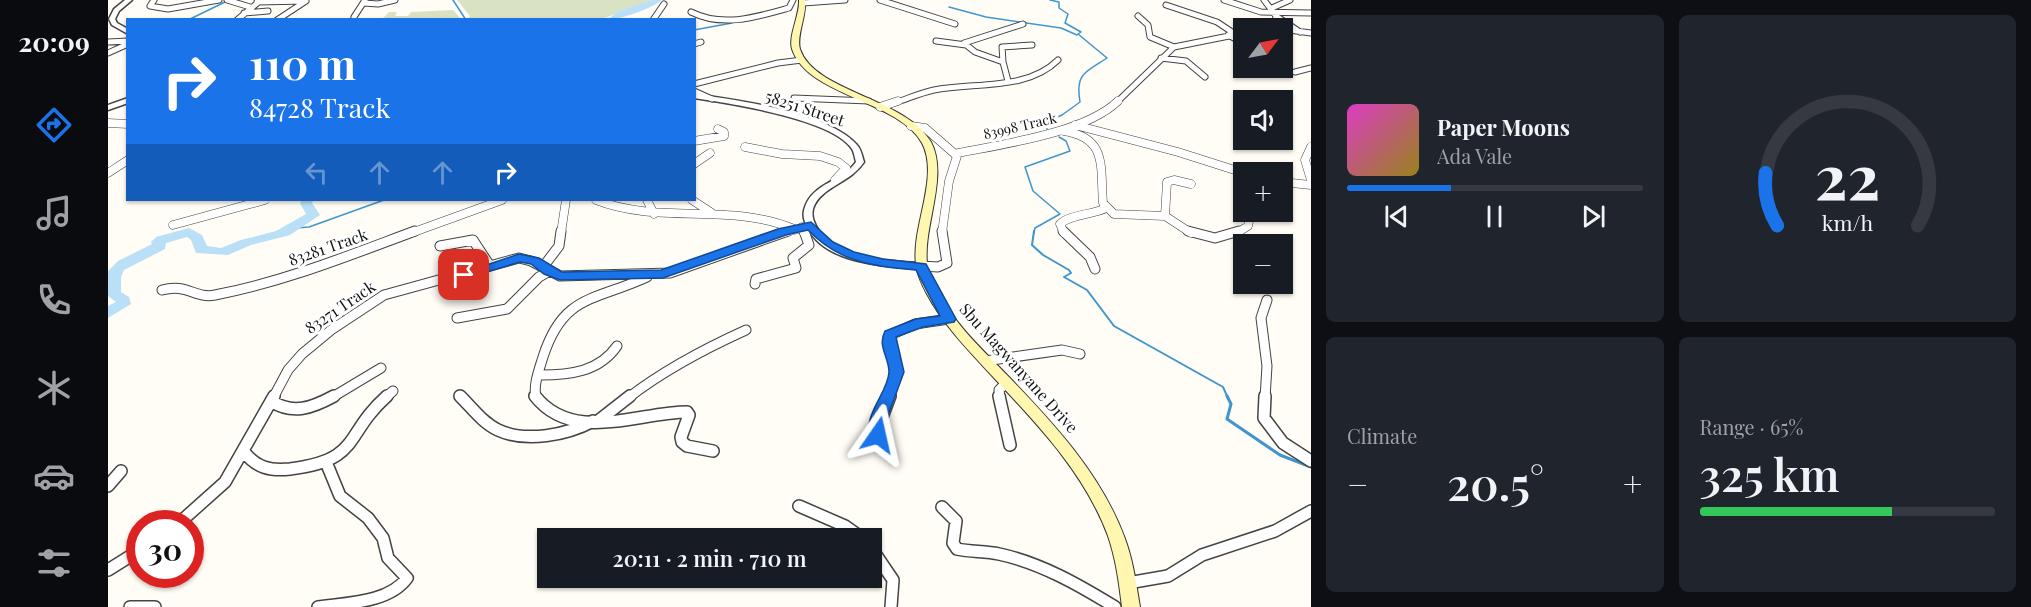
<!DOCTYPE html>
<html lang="en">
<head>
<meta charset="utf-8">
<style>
	body { margin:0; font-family:"Playfair Display",serif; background:#20242c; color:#f1f3f6; height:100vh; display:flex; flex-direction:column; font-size:22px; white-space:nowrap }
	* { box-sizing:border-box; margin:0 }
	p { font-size:20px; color:#9ea1a6 }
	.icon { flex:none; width:33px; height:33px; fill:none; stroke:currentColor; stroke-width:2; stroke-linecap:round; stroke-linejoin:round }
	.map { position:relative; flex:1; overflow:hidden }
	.drawer { display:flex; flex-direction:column; gap:15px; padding:15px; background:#0d0f14; width:720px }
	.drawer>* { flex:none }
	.top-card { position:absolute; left:18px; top:18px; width:570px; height:183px; border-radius:0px; box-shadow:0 2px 4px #0004; background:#1a73e8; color:#fff; overflow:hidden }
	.needle { width:39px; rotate:58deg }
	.tools { position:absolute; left:1125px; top:18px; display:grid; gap:12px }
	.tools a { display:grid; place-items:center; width:60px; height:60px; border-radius:0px; background:#171b24; box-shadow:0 2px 4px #0004; font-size:30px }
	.speed { position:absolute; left:18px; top:510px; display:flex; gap:12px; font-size:30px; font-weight:700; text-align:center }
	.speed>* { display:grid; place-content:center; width:78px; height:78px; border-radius:50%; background:#171b24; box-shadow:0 2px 4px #0004; line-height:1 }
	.speed .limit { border:9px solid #d22; background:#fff; color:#111 }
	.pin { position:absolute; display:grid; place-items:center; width:51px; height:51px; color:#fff; margin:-26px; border-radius:12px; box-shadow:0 3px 9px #0006 }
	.me { position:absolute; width:66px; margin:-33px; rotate:11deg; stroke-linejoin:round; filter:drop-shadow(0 0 4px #0008) }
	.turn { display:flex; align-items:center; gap:21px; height:126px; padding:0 24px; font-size:27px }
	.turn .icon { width:78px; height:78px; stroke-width:2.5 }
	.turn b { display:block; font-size:42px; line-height:51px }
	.lanes { display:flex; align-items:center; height:57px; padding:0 24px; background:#0003; justify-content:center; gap:30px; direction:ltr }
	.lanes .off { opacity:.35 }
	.big { font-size:45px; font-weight:600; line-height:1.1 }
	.drawer .tile { flex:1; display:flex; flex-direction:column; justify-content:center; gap:9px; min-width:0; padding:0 21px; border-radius:9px; background:#20242c }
	.drawer .dial { align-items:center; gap:0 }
	.dial svg { height:156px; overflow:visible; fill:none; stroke:#363941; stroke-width:7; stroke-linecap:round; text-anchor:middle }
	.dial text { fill:#f1f3f6; stroke:none }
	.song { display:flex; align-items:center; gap:18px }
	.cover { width:72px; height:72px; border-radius:9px; background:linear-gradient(135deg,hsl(310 70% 55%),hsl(50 70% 35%)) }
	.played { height:6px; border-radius:3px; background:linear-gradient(90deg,#1a73e8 35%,#363941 35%) }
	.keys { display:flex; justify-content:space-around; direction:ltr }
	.heat { display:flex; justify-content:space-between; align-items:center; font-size:33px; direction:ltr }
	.charge { height:9px; border-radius:4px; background:linear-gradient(90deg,#34c759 65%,#363941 0) }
	.drawer .tiles { flex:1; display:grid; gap:15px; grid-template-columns:repeat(2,1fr) }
	.trip { position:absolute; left:429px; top:528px; width:345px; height:60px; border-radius:0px; background:#171b24; box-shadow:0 2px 4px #0004; font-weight:600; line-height:60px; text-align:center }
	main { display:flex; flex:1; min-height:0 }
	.menu { display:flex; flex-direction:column; width:108px; justify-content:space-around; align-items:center; background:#090b0e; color:#9ea1a6 }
	.menu .icon { width:42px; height:42px }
	.menu .on { color:#1a73e8 }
	.menu b { font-size:27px; color:#f1f3f6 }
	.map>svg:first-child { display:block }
</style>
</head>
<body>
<main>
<nav class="menu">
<b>20:09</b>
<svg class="icon on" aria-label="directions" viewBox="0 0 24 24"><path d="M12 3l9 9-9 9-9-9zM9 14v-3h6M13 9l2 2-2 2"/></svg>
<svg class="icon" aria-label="music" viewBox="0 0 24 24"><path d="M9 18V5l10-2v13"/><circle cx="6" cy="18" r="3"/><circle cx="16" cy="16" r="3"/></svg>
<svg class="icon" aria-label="phone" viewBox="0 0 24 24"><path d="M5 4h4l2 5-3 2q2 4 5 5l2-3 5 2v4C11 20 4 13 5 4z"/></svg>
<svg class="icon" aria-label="climate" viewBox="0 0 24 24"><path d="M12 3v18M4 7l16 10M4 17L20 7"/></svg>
<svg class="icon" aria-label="car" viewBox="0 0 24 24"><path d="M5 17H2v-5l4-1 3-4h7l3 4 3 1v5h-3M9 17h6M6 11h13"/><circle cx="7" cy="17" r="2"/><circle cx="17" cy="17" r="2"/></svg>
<svg class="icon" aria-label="filters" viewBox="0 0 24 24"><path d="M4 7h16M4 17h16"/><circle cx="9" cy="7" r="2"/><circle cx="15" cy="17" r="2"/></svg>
</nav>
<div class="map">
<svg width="1203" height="607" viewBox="0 0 1203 607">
	<rect width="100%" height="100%" fill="#fffdf5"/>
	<path fill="#d9e3c4" d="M349,0h195l-50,19h-134l2,-3z
		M345,10l8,9h-79l7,-7h8l-2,4h13l3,-4z"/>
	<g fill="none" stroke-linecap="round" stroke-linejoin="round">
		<path stroke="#3f96cf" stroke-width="1.5" d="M345,0l13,20
			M841,7l37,10 75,11 16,7
			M80,20l37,-18
			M586,30l38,-7
			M939,129l-2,-7 17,-7 18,-13c-5,-29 6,-30 27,-44l-29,-24 3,-2 -16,-9 3,-9 -9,-6v-6l-9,-2
			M187,228l14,-1 75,-27
			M926,233l1,-5 25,-14 -27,-23 -8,-24 45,-16 -4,-10 -7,-4"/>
		<path stroke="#3f96cf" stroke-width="2" d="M926,231l-2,14 11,10 26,15 2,3 -7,4 23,13 27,36 109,61 5,11"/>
		<path stroke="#3f96cf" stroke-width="3" d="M1119,396l4,8 -4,15 53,36 31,12"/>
		<path fill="#b9e0f7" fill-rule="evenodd" d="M544,0h10c-9,8 -43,20 -55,20l12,-9z
			M194,200h12l-2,3 8,12 -30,20 -39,10 -23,10 -32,-2 -5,-13 -4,-3 -21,6 -1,6 -41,21 -3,7v15l8,5 2,7 -23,14v-12l8,-4 -8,-6v-25l10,-10 34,-17 -1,-2 5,-5 33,-9 13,7 5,11 14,2 20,-8 35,-9 30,-17 -6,-11z"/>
		<g stroke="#444" stroke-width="7">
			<path id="minor-far3" d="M46,0l-4,6 18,3 51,-9
				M119,0l23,7
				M772,0l75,24
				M1116,0l37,12 50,1
				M1156,0l12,16 24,16
				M149,2l49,-1
				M256,3l14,1 17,-4
				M695,3l42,-3
				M1058,5l51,17 18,12
				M1164,8l18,-8
				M583,12c32,16 66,5 98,-4l4,-8
				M136,13l24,-2
				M1030,16l10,9 2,12 24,10
				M246,17l11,-17
				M129,20l24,-20
				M169,20l29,-19
				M545,20l11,-16
				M1155,28l12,-6 1,-6
				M1174,29l29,4
				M1120,35l16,8
				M828,41l30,4
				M0,42l20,-1
				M586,44l7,-2
				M0,53l20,-9
				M1053,58l25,3 19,16
				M895,62l-1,-15 30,-2
				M1187,72l16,-4
				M900,81l-5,-19 -28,-10 -11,-9 59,-19
				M586,84l84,-21 24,-3
				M586,91l18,8
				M686,98l75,3
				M786,103c13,-4 26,-10 40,-13 40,-8 93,1 124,-30
				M1008,103l58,-56 70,-14"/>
		</g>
		<g stroke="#444" stroke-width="9">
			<path id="minor-far2" d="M772,107l18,-6
				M0,123l20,1
				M967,125l103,27 66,21
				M803,126l14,2 31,27
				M956,131c44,7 36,36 39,72l11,11 51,2 2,-34 7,-2 17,4
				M586,141l30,-5v-4l-6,-3
				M637,147l37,7 38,2 18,6 8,6 -11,12
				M1203,147l-6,13 6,20
				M586,164l16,-11
				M0,173l20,-13
				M1174,182l29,3
				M488,200c64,25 134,2 198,29
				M539,200l7,14
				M584,200l20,13
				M1057,216l26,17
				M65,225l92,-25
				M694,227l2,6
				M303,233l91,-33
				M453,233l5,-33
				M674,233l29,-7
				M834,233l7,-52 9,-28c45,-9 127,-20 160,-52
				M956,233l-4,-9c10,-10 33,-9 46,-16
				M1129,233l11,-7 3,-14"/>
		</g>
		<g stroke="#444" stroke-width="11">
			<path id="minor-far1" d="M955,231l27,26 5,12
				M1080,231l27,7 24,-7
				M332,246l33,-6 17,26
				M813,266l17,1 9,-4 -5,-32
				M435,267l16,-21 2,-15
				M647,284l1,-5 40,-11 -3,-10 16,-13 -5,-14
				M54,290c25,-7 33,9 53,5 69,-13 135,-40 200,-64
				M349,318l50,-9 32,-32 9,-5
				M877,361l77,-11 18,4
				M432,375c30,0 59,-3 77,-29
				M352,396l2,2
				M165,398l15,-28 14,-16 29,-24 53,-35 135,-37 12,3 29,15 110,-3 118,-42
				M223,398l50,-30
				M277,398l8,-7
				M428,398c-3,-13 3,-28 7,-41 20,-63 52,-56 104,-80
				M520,398c36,-28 76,-49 118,-68
				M781,398l7,-27 -6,-36 25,-11 34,-5
				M892,398l-1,-8 7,-7
				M1157,398l2,-32 -6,-48 6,-18"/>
		</g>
		<g stroke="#444" stroke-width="14">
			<path id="minor" d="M352,396c12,12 23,27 38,34 28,13 69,5 95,-9
				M427,396c38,48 104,16 152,16l2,3 -8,22 1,5 5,4 26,5
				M891,396l11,49
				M1157,396l-1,22 19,25 28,18
				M163,401c22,14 41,7 63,-5
				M490,421l32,-25
				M775,448l-4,-23 11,-29
				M136,452c13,16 26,19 46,17 72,-9 53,-34 97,-73
				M0,486l13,-15
				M691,506l46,20 17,12
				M834,507l14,14 -3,22 4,6c14,3 28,2 42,5 42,9 80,31 116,53
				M70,524l47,-42 49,-86
				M764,549l21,31 -2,27
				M0,570l32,-20
				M1020,583l40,-7 34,-21 73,-24 36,-20
				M22,607h25
				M210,607c28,-4 71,-4 89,-29l-19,-20 -5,-20 -15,-20 -28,-22 -14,-34"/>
		</g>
		<g stroke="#444" stroke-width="3">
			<path id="tertiary" d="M17,0h7l-13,11 -4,8 2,4 11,6v5l-16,-9 -3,-6 5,-10z
				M586,94c43,6 134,18 163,51 4,4 5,11 7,17 -13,20 -39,24 -49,42 -4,7 -3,15 1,22 18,34 71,35 105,37l5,3 -1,2c-9,2 -19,0 -28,-1 -31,-3 -73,-9 -89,-38 -4,-8 -6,-14 -3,-22 8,-24 38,-26 51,-45 -1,-4 -2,-10 -4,-13 -19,-30 -124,-46 -158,-51z
				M20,98v5l-20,7v-5z"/>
		</g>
		<g stroke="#333" stroke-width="2">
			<path id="secondary" d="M691,0h6c2,15 -9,36 -5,49 14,43 106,49 131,93 18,34 -8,84 -4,121 1,10 6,20 11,29 17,33 45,58 70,84 46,48 92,97 116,160 9,23 12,47 16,71h-18c-3,-24 -6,-48 -14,-71 -23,-62 -69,-110 -113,-157 -25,-27 -51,-53 -68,-85 -5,-9 -10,-20 -11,-30 -5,-37 24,-87 6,-121 -24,-43 -115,-47 -130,-94 -4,-13 8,-34 7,-49z"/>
		</g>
		<use href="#minor-far3" stroke="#fff" stroke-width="5"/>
		<use href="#minor-far2" stroke="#fff" stroke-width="8"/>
		<use href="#minor-far1" stroke="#fff" stroke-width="9"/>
		<use href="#minor" stroke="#fff" stroke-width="11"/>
		<use href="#tertiary" fill="#fff" fill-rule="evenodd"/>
		<use href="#secondary" fill="#fff6b0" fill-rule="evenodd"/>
	</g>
	<path fill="#1a73e8" stroke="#114b97" stroke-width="1.5" d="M703,222l22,20 21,10 29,7 43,5 30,55 -2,3 -31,5 -27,10 8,35 -18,49 -2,18h-12c-12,-22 16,-45 17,-67 0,-15 -12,-26 -4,-41l31,-12 24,-3 -24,-46c-43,-4 -76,-7 -108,-40l-22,5 -123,43 -103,2 -16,-6 -13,-10 -11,-2 -56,17 -7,-4 62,-21 20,4 23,14 99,-2 117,-41z"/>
	<g text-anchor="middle" stroke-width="6" stroke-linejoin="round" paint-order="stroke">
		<g font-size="14" fill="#111" stroke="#fff">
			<text transform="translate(912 126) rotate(-13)" y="5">83998 Track</text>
		</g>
		<g font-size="16" fill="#111" stroke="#fff">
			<text transform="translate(697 108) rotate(18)" y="6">58251 Street</text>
			<text transform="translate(220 247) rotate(-19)" y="6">83281 Track</text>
			<text transform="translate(232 307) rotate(-34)" y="6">83271 Track</text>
			<text transform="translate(911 368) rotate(48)" y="6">Sbu Magwanyane Drive</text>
		</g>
	</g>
</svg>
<div class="tools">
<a><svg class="needle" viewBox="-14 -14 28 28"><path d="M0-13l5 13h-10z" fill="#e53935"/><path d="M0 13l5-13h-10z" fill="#9ea1a6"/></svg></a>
<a><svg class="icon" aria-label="sound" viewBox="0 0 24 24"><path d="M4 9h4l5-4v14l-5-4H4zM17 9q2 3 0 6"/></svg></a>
<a>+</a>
<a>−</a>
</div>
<div class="speed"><div class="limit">30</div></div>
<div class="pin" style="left:356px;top:275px;background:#d93025"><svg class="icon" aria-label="arrive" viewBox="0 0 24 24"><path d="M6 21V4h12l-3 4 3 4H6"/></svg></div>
<svg class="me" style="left:770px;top:435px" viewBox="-20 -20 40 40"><path d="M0-17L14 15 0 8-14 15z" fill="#1a73e8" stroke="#fff" stroke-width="4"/></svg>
<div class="trip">20:11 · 2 min · 710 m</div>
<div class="top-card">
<div class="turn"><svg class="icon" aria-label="right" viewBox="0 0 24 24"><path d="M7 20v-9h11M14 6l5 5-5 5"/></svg><div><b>110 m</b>84728 Track</div></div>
<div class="lanes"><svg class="icon off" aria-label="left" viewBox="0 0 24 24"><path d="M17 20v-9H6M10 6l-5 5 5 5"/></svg><svg class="icon off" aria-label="ahead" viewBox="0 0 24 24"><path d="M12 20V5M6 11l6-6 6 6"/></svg><svg class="icon off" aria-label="ahead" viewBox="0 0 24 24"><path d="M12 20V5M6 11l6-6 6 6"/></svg><svg class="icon" aria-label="right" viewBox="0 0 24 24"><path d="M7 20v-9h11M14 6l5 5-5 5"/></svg></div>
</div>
</div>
<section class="drawer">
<div class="tiles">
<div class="tile">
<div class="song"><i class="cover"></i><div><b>Paper Moons</b><p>Ada Vale</p></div></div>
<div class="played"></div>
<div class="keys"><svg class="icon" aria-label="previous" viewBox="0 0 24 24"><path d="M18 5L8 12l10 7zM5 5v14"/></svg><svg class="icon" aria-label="pause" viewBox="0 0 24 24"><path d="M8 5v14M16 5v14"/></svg><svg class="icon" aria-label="next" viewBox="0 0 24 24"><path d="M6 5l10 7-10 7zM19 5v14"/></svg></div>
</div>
<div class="tile dial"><svg viewBox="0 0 100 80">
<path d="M14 69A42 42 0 1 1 86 69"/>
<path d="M14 69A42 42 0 0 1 8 42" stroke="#1a73e8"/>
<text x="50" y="56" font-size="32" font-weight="700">22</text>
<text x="50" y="72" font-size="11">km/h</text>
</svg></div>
<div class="tile"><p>Climate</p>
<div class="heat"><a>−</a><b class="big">20.5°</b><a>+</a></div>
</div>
<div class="tile"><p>Range · 65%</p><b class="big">325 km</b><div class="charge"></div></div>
</div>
</section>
</main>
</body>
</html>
